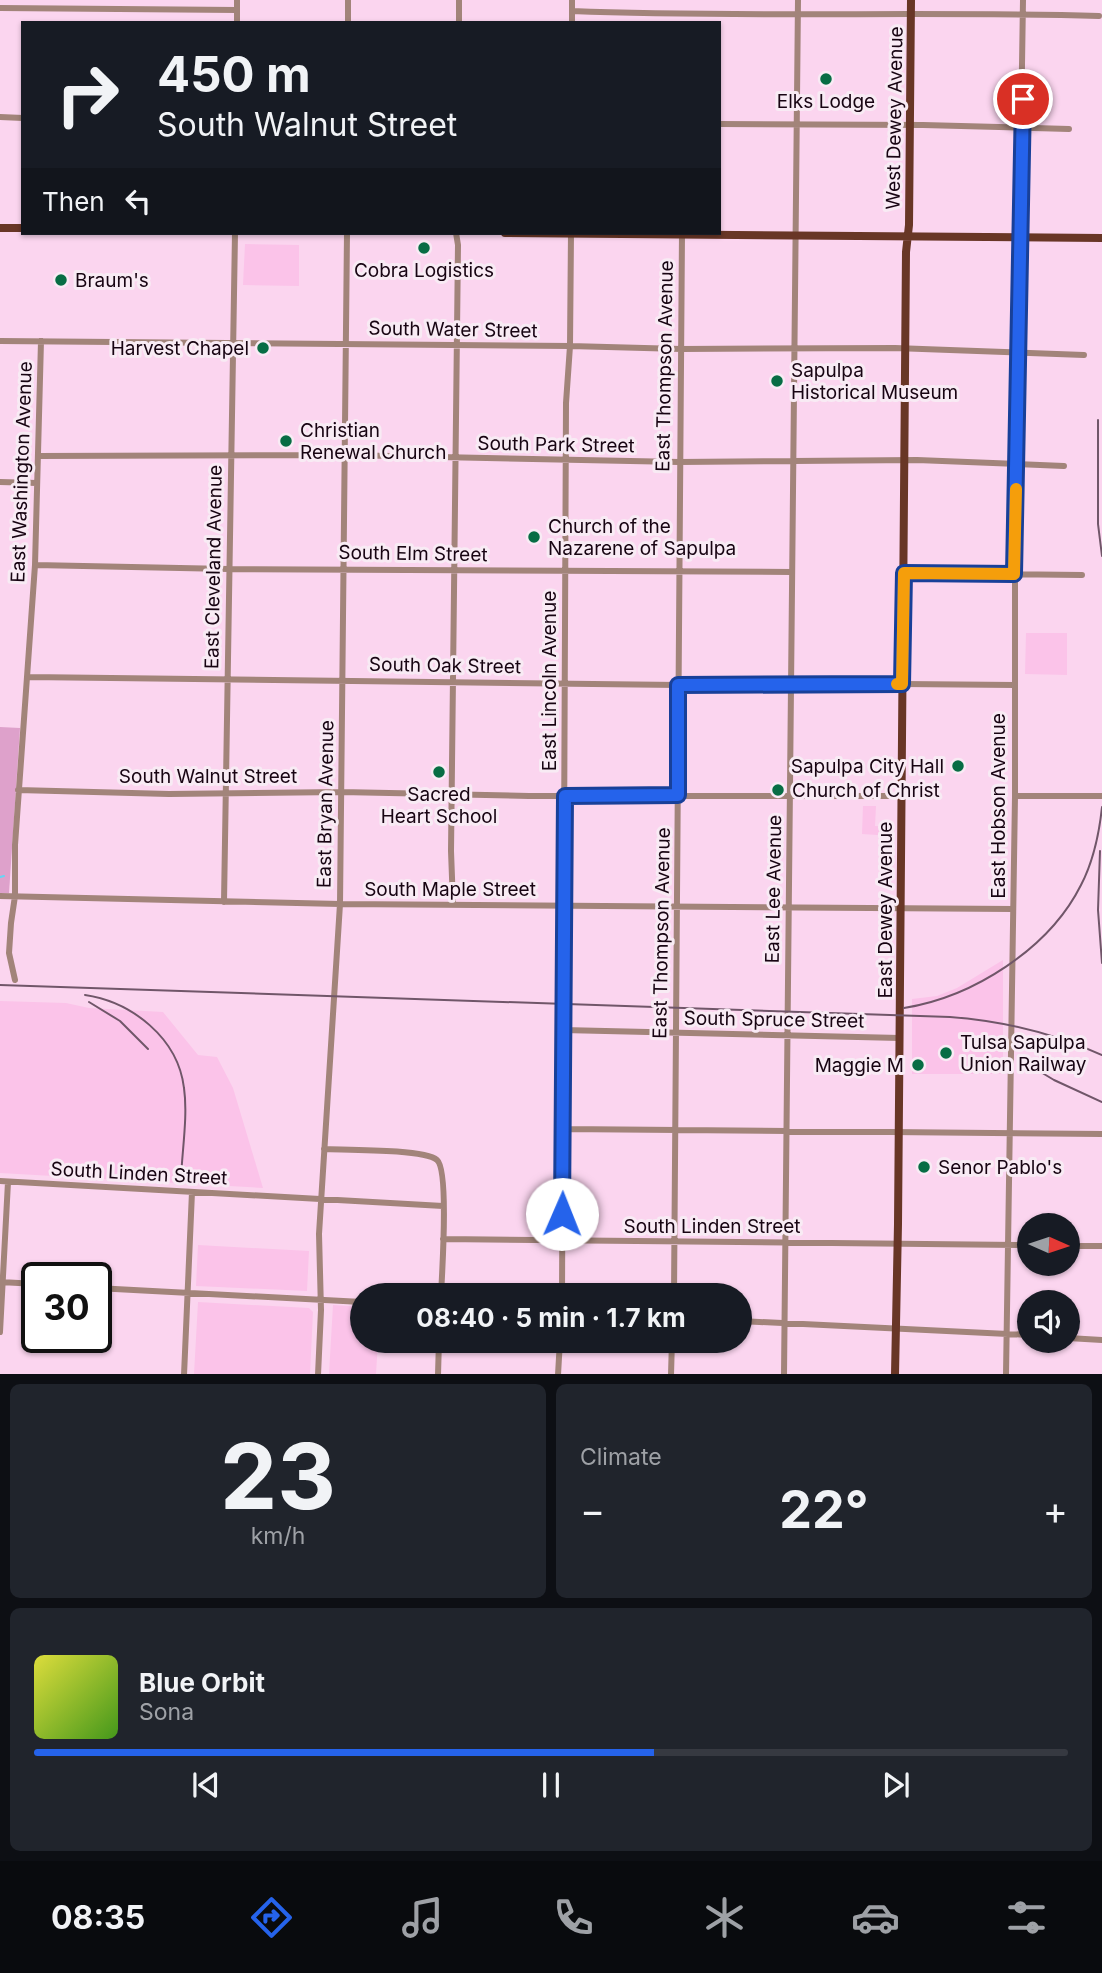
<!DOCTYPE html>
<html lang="en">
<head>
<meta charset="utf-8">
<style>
	body { margin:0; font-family:Inter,sans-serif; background:#20242c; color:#f1f3f6; height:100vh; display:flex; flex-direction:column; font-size:26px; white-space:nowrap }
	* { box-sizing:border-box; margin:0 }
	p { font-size:23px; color:#9ea1a6 }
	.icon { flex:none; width:38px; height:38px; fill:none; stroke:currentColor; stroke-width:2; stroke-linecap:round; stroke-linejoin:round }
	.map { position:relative; height:1374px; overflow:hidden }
	.drawer { display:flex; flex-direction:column; gap:10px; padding:10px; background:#0d0f14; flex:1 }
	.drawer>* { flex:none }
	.top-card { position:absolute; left:21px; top:21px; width:700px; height:214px; border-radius:0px; box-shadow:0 2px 5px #0004; background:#171b24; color:#f1f3f6; overflow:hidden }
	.needle { width:46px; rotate:93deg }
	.buttons { position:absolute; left:1017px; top:1213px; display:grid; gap:14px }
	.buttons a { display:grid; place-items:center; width:63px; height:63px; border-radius:50%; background:#171b24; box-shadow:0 2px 5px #0004; font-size:35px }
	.speed { position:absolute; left:21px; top:1262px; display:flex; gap:14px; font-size:35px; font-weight:700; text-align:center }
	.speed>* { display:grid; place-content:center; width:91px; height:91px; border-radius:50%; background:#171b24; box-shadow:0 2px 5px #0004; line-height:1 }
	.speed .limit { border:4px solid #111; border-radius:10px; background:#fff; color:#111 }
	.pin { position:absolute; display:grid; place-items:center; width:60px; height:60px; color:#fff; margin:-30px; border:4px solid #fff; border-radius:50%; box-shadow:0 2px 7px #0007 }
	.me { position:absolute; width:77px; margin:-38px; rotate:1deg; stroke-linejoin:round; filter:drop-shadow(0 0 5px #0008) }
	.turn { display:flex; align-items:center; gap:24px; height:147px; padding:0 21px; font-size:32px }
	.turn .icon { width:91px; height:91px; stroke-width:2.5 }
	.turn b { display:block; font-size:49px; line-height:60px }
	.then { display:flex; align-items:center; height:66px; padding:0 21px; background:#0003; gap:14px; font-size:26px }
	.big { font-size:52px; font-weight:700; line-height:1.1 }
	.drawer .tile { flex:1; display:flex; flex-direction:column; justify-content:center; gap:10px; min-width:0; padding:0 24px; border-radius:10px; background:#20242c }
	.drawer .dial { align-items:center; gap:0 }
	.dial b { font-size:91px; line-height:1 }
	.song { display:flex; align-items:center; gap:21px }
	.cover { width:84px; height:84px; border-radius:10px; background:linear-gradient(135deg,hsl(60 70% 55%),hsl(100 70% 35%)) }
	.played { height:7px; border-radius:4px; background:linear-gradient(90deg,#2563eb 60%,#363941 60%) }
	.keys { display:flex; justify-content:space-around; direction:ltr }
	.heat { display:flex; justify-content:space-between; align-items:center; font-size:38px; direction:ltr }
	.drawer .tiles { flex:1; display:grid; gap:10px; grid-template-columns:1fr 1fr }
	.tile:last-child { grid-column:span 2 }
	.trip { position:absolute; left:350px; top:1283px; width:402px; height:70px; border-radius:35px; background:#171b24; box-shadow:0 2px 5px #0004; font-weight:700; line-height:70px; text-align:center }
	.menu { display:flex; height:112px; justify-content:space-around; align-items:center; background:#090b0e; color:#9ea1a6 }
	.menu .icon { width:49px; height:49px }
	.menu .current { color:#2563eb }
	.menu b { font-size:32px; color:#f1f3f6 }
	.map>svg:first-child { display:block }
</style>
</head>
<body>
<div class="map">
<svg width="1102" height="1375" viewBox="0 0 1102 1375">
	<rect width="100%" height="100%" fill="#fbd5ef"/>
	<path fill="#fbc3e9" d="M245,244l54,1v41l-56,-1z
		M1026,633h41v42l-42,-1z
		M863,806h13l-1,20 18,1 -1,9 -30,-2z
		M1003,960v114h-91v-75l25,-3 20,-8z
		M0,1001l66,2 23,5 74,4 35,43 19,2 16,31 30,100 -263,-15z
		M198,1245l111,6 -2,40 -111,-5z
		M198,1302l111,6 4,4 -3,62h-116z
		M333,1305l29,2v33l16,1 -2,33h-47z"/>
	<path fill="#dea1cb" d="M0,727l20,1 -11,165h-9z"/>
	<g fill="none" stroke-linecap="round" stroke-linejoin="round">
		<path stroke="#63d7f6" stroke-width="2" d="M0,877l4,-1"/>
		<path stroke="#a2847a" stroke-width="6" d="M237,0v23
			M572,0v23
			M0,8l237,2
			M572,11c176,7 352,0 527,5
			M348,23v-23
			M459,23v-23
			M0,117l23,1
			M719,124l204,1 146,4
			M0,341l570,5 111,3 214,-1 189,7
			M38,456l306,-1 335,7 238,-2 147,6
			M0,482l37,1
			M35,565l193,4 564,3
			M904,573l178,2
			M28,677l650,8 113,-2 224,2
			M18,790l151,4 172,-2 188,4h372
			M1015,796h87
			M0,896l340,8 673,5
			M224,902l11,-669
			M453,904l-2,-53 7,-606 -2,-12
			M15,980l-6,-27 2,-30 4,-27v-51l20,-280 6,-224
			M563,1030l337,8
			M563,1129l539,5
			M324,1149c21,1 100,0 113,11 12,10 5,114 4,135
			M0,1181l443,25
			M443,1239l586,6
			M1068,1246h34
			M0,1282l37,2
			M96,1288l266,14
			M562,1295l4,-892 4,-57 1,-113
			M674,1295l8,-1062
			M740,1321l289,14
			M0,1332l8,-150
			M1068,1338l34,2
			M184,1375l8,-183
			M318,1375l3,-65 -2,-76 21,-330 7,-671
			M438,1375l1,-35
			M558,1375l2,-35
			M671,1375l1,-35
			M784,1375l14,-1375
			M1006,1375l9,-579v-279l8,-517"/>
		<path stroke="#683626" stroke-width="8" d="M0,228h23
			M505,233l597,5
			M895,1375l3,-151 8,-972 3,-27 2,-225"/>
		<path stroke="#705669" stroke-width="2" d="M1098,420v104l4,32
			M1100,851l-2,59 4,53
			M0,985l950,32c54,4 103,16 152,38
			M85,995c47,7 93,43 99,93 4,28 -2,63 -3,91
			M89,1002l31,19 28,28
			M904,1008c69,-11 145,-59 177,-123 13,-25 18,-50 21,-78
			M1019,1059l35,21 48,22"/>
	</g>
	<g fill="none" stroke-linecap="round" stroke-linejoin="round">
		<g stroke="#184099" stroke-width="18">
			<path id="route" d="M562,1214l3,-418 113,-1v-110l224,-1 2,-111 110,1 9,-475"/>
		</g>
		<use href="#route" stroke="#2563eb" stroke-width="12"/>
		<path stroke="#f59e0b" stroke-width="12" d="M897,684h5l2,-111 110,1 2,-85"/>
	</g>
	<g fill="#076d44" stroke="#f8ebf4" stroke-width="2.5">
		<circle cx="826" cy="79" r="7"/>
		<circle cx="424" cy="248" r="7"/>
		<circle cx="61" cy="280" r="7"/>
		<circle cx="263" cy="348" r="7"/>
		<circle cx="777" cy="381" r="7"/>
		<circle cx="286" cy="441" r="7"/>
		<circle cx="534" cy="537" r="7"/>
		<circle cx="958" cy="766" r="7"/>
		<circle cx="439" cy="772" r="7"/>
		<circle cx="778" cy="790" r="7"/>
		<circle cx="946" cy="1053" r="7"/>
		<circle cx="918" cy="1065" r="7"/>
		<circle cx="924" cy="1167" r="7"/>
	</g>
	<g text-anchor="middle" stroke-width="6" stroke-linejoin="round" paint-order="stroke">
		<g font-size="19" fill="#170412" stroke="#f8ebf4" text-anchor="start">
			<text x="826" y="108" text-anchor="middle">Elks Lodge</text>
			<text x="424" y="277" text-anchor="middle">Cobra Logistics</text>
			<text x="75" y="287">Braum's</text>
			<text x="249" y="355" text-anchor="end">Harvest Chapel</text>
			<text x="791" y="377">Sapulpa<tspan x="791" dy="22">Historical Museum</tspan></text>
			<text x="300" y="437">Christian<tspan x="300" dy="22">Renewal Church</tspan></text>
			<text x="548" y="533">Church of the<tspan x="548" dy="22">Nazarene of Sapulpa</tspan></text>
			<text x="944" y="773" text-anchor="end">Sapulpa City Hall</text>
			<text x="792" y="797">Church of Christ</text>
			<text x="439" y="801" text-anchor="middle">Sacred<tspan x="439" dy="22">Heart School</tspan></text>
			<text x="960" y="1049">Tulsa Sapulpa<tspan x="960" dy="22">Union Railway</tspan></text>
			<text x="904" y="1072" text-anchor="end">Maggie M</text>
			<text x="938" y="1174">Senor Pablo's</text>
		</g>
		<g font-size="19" fill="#170412" stroke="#f8ebf4">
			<text transform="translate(894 118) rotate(-89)" y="7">West Dewey Avenue</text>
			<text transform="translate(453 329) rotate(1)" y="7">South Water Street</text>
			<text transform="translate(664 366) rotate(-89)" y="7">East Thompson Avenue</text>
			<text transform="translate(556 444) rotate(1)" y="7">South Park Street</text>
			<text transform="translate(21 472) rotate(-88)" y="7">East Washington Avenue</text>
			<text transform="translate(413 553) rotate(1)" y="7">South Elm Street</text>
			<text transform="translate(213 567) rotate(-89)" y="7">East Cleveland Avenue</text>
			<text transform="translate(445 665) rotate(1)" y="7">South Oak Street</text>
			<text transform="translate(549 681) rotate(-90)" y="7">East Lincoln Avenue</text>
			<text x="208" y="783">South Walnut Street</text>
			<text transform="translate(325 804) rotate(-89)" y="7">East Bryan Avenue</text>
			<text transform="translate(998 806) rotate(-90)" y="7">East Hobson Avenue</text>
			<text x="450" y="896">South Maple Street</text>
			<text transform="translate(773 889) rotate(-89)" y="7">East Lee Avenue</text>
			<text transform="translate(885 910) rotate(-90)" y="7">East Dewey Avenue</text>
			<text transform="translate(661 933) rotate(-89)" y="7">East Thompson Avenue</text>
			<text transform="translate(774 1019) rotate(1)" y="7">South Spruce Street</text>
			<text transform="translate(139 1173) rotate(3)" y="7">South Linden Street</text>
			<text x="712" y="1233">South Linden Street</text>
		</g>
	</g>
</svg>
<div class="buttons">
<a><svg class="needle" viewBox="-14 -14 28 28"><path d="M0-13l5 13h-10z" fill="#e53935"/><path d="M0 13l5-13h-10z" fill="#9ea1a6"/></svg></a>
<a><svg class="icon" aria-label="sound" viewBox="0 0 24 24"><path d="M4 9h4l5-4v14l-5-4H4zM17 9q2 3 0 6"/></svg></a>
</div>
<div class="speed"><div class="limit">30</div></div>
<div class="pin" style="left:1023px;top:99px;background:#d93025"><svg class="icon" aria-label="arrive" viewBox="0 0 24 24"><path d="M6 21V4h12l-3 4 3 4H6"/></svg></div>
<svg class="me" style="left:562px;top:1214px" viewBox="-20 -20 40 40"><circle r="19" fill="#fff"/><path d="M0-13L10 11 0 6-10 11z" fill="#2563eb"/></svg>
<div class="trip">08:40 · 5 min · 1.7 km</div>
<div class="top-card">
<div class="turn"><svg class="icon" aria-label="right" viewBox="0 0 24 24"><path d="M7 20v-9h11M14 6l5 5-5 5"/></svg><div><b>450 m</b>South Walnut Street</div></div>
<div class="then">Then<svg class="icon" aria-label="left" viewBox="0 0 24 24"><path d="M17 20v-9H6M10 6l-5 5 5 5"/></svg></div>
</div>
</div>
<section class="drawer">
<div class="tiles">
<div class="tile dial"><b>23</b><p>km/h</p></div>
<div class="tile"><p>Climate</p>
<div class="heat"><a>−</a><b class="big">22°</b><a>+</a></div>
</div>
<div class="tile">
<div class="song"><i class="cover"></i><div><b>Blue Orbit</b><p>Sona</p></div></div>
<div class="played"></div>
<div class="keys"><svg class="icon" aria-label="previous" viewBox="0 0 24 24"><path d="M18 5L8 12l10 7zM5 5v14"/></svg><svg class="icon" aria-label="pause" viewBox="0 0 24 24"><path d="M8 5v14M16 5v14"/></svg><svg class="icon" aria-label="next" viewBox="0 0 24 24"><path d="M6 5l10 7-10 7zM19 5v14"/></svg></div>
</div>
</div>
</section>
<nav class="menu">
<b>08:35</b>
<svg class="icon current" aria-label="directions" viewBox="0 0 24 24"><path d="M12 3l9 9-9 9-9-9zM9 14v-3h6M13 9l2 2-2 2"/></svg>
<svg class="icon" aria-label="music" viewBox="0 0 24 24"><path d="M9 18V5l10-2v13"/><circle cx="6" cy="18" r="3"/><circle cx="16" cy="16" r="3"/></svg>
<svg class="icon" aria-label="phone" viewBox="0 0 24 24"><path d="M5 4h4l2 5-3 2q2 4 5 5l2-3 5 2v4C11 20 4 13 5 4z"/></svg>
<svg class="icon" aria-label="climate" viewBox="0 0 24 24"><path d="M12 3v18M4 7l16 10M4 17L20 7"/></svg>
<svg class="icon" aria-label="car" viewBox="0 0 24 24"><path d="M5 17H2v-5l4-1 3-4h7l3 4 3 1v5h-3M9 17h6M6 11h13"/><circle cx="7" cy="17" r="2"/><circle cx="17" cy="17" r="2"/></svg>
<svg class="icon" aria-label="filters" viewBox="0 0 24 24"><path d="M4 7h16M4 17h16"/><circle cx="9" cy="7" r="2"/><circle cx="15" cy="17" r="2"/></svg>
</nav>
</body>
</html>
